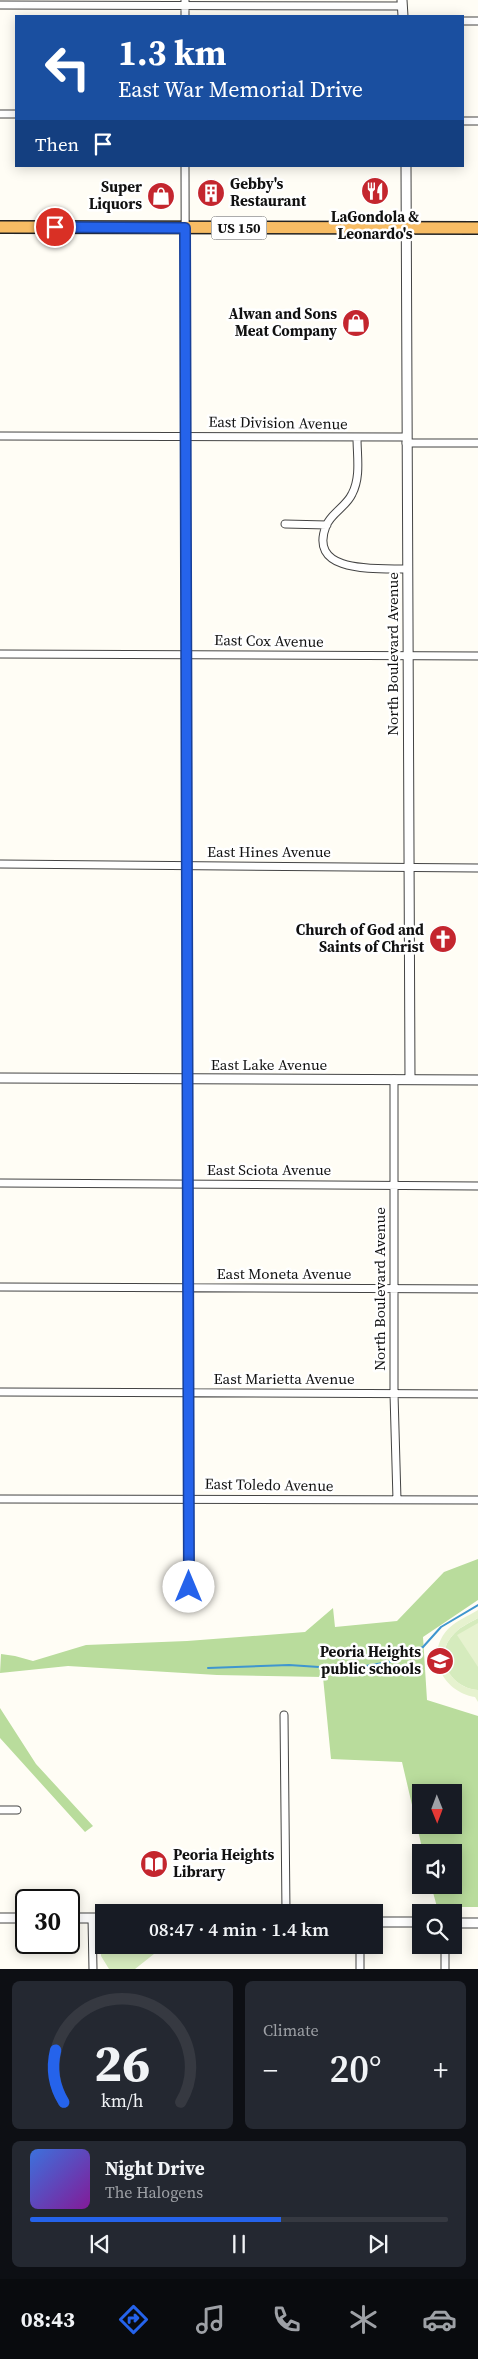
<!DOCTYPE html>
<html lang="en">
<head>
<meta charset="utf-8">
<style>
	body { margin:0; font-family:"Source Serif 4",serif; background:#242831; color:#f1f3f6; height:100vh; display:flex; flex-direction:column; font-size:19px; white-space:nowrap }
	* { box-sizing:border-box; margin:0 }
	p { font-size:16px; color:#9ea1a6 }
	.icon { flex:none; width:28px; height:28px; fill:none; stroke:currentColor; stroke-width:2; stroke-linecap:round; stroke-linejoin:round }
	.map { position:relative; height:1969px; overflow:hidden }
	.panel { display:flex; flex-direction:column; gap:12px; padding:12px; background:#0d0f14; flex:1 }
	.panel>* { flex:none }
	.top-card { position:absolute; left:15px; top:15px; width:449px; height:152px; border-radius:0px; box-shadow:0 2px 12px #0003; background:#1a4fa0; color:#fff; overflow:hidden }
	.needle { width:32px; rotate:179deg }
	.controls { position:absolute; left:412px; top:1784px; display:grid; gap:10px }
	.controls a { display:grid; place-items:center; width:50px; height:50px; border-radius:0px; background:#171b24; box-shadow:0 2px 12px #0003; font-size:25px }
	.speed { position:absolute; left:15px; top:1889px; display:flex; gap:10px; font-size:25px; font-weight:700; text-align:center }
	.speed>* { display:grid; place-content:center; width:65px; height:65px; border-radius:50%; background:#171b24; box-shadow:0 2px 12px #0003; line-height:1 }
	.speed .limit { border:2px solid #111; border-radius:8px; background:#fff; color:#111 }
	.pin { position:absolute; display:grid; place-items:center; width:42px; height:42px; color:#fff; margin:-21px; border:2px solid #fff; border-radius:50%; box-shadow:0 1px 5px #0007 }
	.me { position:absolute; width:55px; margin:-28px; rotate:0deg; stroke-linejoin:round; filter:drop-shadow(0 0 4px #0008) }
	.turn { display:flex; align-items:center; gap:18px; height:105px; padding:0 20px; font-size:22px }
	.turn .icon { width:65px; height:65px; stroke-width:2.5 }
	.turn b { display:block; font-size:35px; line-height:42px }
	.then { display:flex; align-items:center; height:48px; padding:0 20px; background:#0003; gap:10px; font-size:19px }
	.big { font-size:38px; font-weight:600; line-height:1.1 }
	.panel .tile { flex:1; display:flex; flex-direction:column; justify-content:center; gap:8px; min-width:0; padding:0 18px; border-radius:8px; background:#242831 }
	.panel .dial { align-items:center; gap:0 }
	.dial svg { height:130px; overflow:visible; fill:none; stroke:#363941; stroke-width:7; stroke-linecap:round; text-anchor:middle }
	.dial text { fill:#f1f3f6; stroke:none }
	.song { display:flex; align-items:center; gap:15px }
	.cover { width:60px; height:60px; border-radius:8px; background:linear-gradient(135deg,hsl(220 70% 55%),hsl(290 70% 35%)) }
	.played { height:5px; border-radius:2px; background:linear-gradient(90deg,#2563eb 60%,#363941 60%) }
	.keys { display:flex; justify-content:space-around; direction:ltr }
	.heat { display:flex; justify-content:space-between; align-items:center; font-size:28px; direction:ltr }
	.panel .tiles { flex:1; display:grid; gap:12px; grid-template-columns:1fr 1fr }
	.tile:last-child { grid-column:span 2 }
	.trip { position:absolute; left:95px; top:1904px; width:288px; height:50px; border-radius:0px; background:#171b24; box-shadow:0 2px 12px #0003; font-weight:600; line-height:50px; text-align:center }
	.tab-bar { display:flex; height:80px; justify-content:space-around; align-items:center; background:#090b0e; color:#9ea1a6 }
	.tab-bar .icon { width:35px; height:35px }
	.tab-bar .on { color:#2563eb }
	.tab-bar b { font-size:22px; color:#f1f3f6 }
	.map>svg:first-child { display:block }
</style>
</head>
<body>
<div class="map">
<svg width="478" height="1969" viewBox="0 0 478 1969">
	<rect width="100%" height="100%" fill="#fffdf5"/>
	<path fill="#d5ebbd" d="M478,1618v72c-27,-2 -45,-32 -26,-54 6,-8 17,-13 26,-18z
		M104,1929v16h50l5,5 -24,19h-26l-8,-13 -1,-25z"/>
	<path fill="#b9dc9c" fill-rule="evenodd" d="M478,1559v41l-55,37 4,63 51,16v191h-41l-6,-22h23v-33h-31l-21,-90 -71,-3 -8,-82 -106,-2 -149,-9 -68,7 1,-19 14,2 18,5 53,-16 101,-4 118,-9 28,-24 2,19 62,-6 47,-49zM421,1792h33v33h-33z
		M0,1708l36,56 57,62 -8,6 -85,-94z"/>
	<path fill="#e6f2cf" d="M478,1610v8c-9,5 -20,10 -26,18 -19,22 -1,52 26,54v12l-3,-5c-32,-5 -51,-42 -27,-68 8,-8 20,-13 30,-19z
		M478,1623v44l-21,-32z"/>
	<g fill="none" stroke-linecap="round" stroke-linejoin="round">
		<path stroke="#3f96cf" stroke-width="2" d="M208,1668l81,-3 60,4 45,-8 29,-14 18,-20 37,-22"/>
		<g stroke="#444" stroke-width="9">
			<path id="minor" d="M185,0v16
				M0,5l402,1
				M462,21h16
				M0,114h16
				M462,121h16
				M185,166l4,1421
				M0,436l406,1
				M357,438c0,18 4,39 -5,56 -6,13 -21,19 -26,32 -19,49 54,42 80,43
				M406,443h72
				M285,524l42,1
				M0,654l478,2
				M0,864l478,4
				M394,1079v315l3,106
				M0,1183l478,3
				M0,1287l478,2
				M0,1392l478,2
				M0,1499l478,1
				M284,1715l2,197
				M0,1810h17
				M92,1918l1,51
				M360,1945v24
				M445,1945v24"/>
		</g>
		<g stroke="#444" stroke-width="11">
			<path id="tertiary" d="M402,0l1,16
				M406,166l4,913
				M0,1078l478,2
				M0,1918h26
				M69,1918h35
				M374,1922h47
				M454,1923h24"/>
		</g>
		<g stroke="#222" stroke-width="14">
			<path id="trunk" d="M0,227l478,1"/>
		</g>
		<use href="#minor" stroke="#fff" stroke-width="7"/>
		<use href="#tertiary" stroke="#fff" stroke-width="9"/>
		<use href="#trunk" stroke="#f7bc64" stroke-width="11"/>
	</g>
	<g fill="none" stroke-linecap="round" stroke-linejoin="round">
		<g stroke="#184099" stroke-width="12">
			<path id="route" d="M55,227l130,1 4,1359"/>
		</g>
		<use href="#route" stroke="#2563eb" stroke-width="9"/>
	</g>
	<defs>
		<g id="restaurant-disc" transform="scale(1.4375)"><circle r="9.5" fill="#c4262e" stroke="#fff"/><path d="M-5-6h1v4h1v-4h1v4h1v-4h1v5L-1.5 .5V6h-2V.5L-5-1ZM5-6V6H3V1.5H1.5Q1.5-4 5-6Z" fill="#fff"/></g>
		<g id="building-disc" transform="scale(1.4375)"><circle r="9.5" fill="#c4262e" stroke="#fff"/><path d="M-4-6H4V6H1V3H-1V6H-4ZM-2.5-4.3h1.7v1.8h-1.7ZM.8-4.3h1.7v1.8H.8ZM-2.5-1h1.7V.8h-1.7ZM.8-1h1.7V.8H.8Z" fill="#fff"/></g>
		<g id="shop-disc" transform="scale(1.4375)"><circle r="9.5" fill="#c4262e" stroke="#fff"/><path d="M-5-2.5h2.3a2.7 3.5 0 0 1 5.4 0H5L5.5 6h-11ZM-1.5-2.5h3a1.5 2.3 0 0 0-3 0Z" fill="#fff"/></g>
		<g id="church-disc" transform="scale(1.4375)"><circle r="9.5" fill="#c4262e" stroke="#fff"/><path d="M-1.2-6h2.4v3.5h3.3v2.4h-3.3V6h-2.4V-.1h-3.3v-2.4h3.3Z" fill="#fff"/></g>
		<g id="school-disc" transform="scale(1.4375)"><circle r="9.5" fill="#c4262e" stroke="#fff"/><path d="M0-5L7-2L0 1L-7-2ZM-4 1L0 2.5L4 1V4Q0 6-4 4Z" fill="#fff"/></g>
		<g id="library-disc" transform="scale(1.4375)"><circle r="9.5" fill="#c4262e" stroke="#fff"/><path d="M-6-4Q-3-5.5-.7-3.5V5Q-3 3-6 4ZM6-4Q3-5.5 .7-3.5V5Q3 3 6 4Z" fill="#fff"/></g>
	</defs>
	<g fill-rule="evenodd">
		<use href="#restaurant-disc" x="375" y="191"/>
		<use href="#building-disc" x="211" y="193"/>
		<use href="#shop-disc" x="161" y="196"/>
		<use href="#shop-disc" x="356" y="323"/>
		<use href="#church-disc" x="443" y="939"/>
		<use href="#school-disc" x="440" y="1661"/>
		<use href="#library-disc" x="154" y="1864"/>
	</g>
	<g text-anchor="middle" stroke-width="5" stroke-linejoin="round" paint-order="stroke">
		<rect fill="#fff" stroke="#585858" stroke-width="1" x="211.5" y="216.5" width="55" height="23" rx="4"/>
		<g font-size="14" font-weight="bold" fill="#111">
			<text x="239" y="233">US 150</text>
		</g>
		<g font-size="15" font-weight="bold" fill="#111" stroke="#fff" text-anchor="end">
			<text x="230" y="189" text-anchor="start">Gebby's<tspan x="230" dy="17">Restaurant</tspan></text>
			<text x="142" y="192">Super<tspan x="142" dy="17">Liquors</tspan></text>
			<text x="375" y="222" text-anchor="middle">LaGondola &amp;<tspan x="375" dy="17">Leonardo's</tspan></text>
			<text x="337" y="319">Alwan and Sons<tspan x="337" dy="17">Meat Company</tspan></text>
			<text x="424" y="935">Church of God and<tspan x="424" dy="17">Saints of Christ</tspan></text>
			<text x="421" y="1657">Peoria Heights<tspan x="421" dy="17">public schools</tspan></text>
			<text x="173" y="1860" text-anchor="start">Peoria Heights<tspan x="173" dy="17">Library</tspan></text>
		</g>
		<g font-size="15" fill="#111" stroke="#fff">
			<text transform="translate(278 423) rotate(1)" y="5">East Division Avenue</text>
			<text transform="translate(269 641) rotate(1)" y="5">East Cox Avenue</text>
			<text transform="translate(393 654) rotate(-90)" y="5">North Boulevard Avenue</text>
			<text x="269" y="857">East Hines Avenue</text>
			<text x="269" y="1070">East Lake Avenue</text>
			<text x="269" y="1175">East Sciota Avenue</text>
			<text x="284" y="1279">East Moneta Avenue</text>
			<text transform="translate(380 1289) rotate(-90)" y="5">North Boulevard Avenue</text>
			<text x="284" y="1384">East Marietta Avenue</text>
			<text transform="translate(269 1485) rotate(1)" y="5">East Toledo Avenue</text>
		</g>
	</g>
</svg>
<div class="controls">
<a><svg class="needle" viewBox="-14 -14 28 28"><path d="M0-13l5 13h-10z" fill="#e53935"/><path d="M0 13l5-13h-10z" fill="#9ea1a6"/></svg></a>
<a><svg class="icon" aria-label="sound" viewBox="0 0 24 24"><path d="M4 9h4l5-4v14l-5-4H4zM17 9q2 3 0 6"/></svg></a>
<a><svg class="icon" aria-label="search" viewBox="0 0 24 24"><circle cx="10" cy="10" r="6"/><path d="M15 15l6 6"/></svg></a>
</div>
<div class="speed"><div class="limit">30</div></div>
<div class="pin" style="left:55px;top:227px;background:#d93025"><svg class="icon" aria-label="arrive" viewBox="0 0 24 24"><path d="M6 21V4h12l-3 4 3 4H6"/></svg></div>
<svg class="me" style="left:189px;top:1587px" viewBox="-20 -20 40 40"><circle r="19" fill="#fff"/><path d="M0-13L10 11 0 6-10 11z" fill="#2563eb"/></svg>
<div class="trip">08:47 · 4 min · 1.4 km</div>
<div class="top-card">
<div class="turn"><svg class="icon" aria-label="left" viewBox="0 0 24 24"><path d="M17 20v-9H6M10 6l-5 5 5 5"/></svg><div><b>1.3 km</b>East War Memorial Drive</div></div>
<div class="then">Then<svg class="icon" aria-label="arrive" viewBox="0 0 24 24"><path d="M6 21V4h12l-3 4 3 4H6"/></svg></div>
</div>
</div>
<section class="panel">
<div class="tiles">
<div class="tile dial"><svg viewBox="0 0 100 80">
<path d="M14 69A42 42 0 1 1 86 69"/>
<path d="M14 69A42 42 0 0 1 9 37" stroke="#2563eb"/>
<text x="50" y="56" font-size="32" font-weight="700">26</text>
<text x="50" y="72" font-size="11">km/h</text>
</svg></div>
<div class="tile"><p>Climate</p>
<div class="heat"><a>−</a><b class="big">20°</b><a>+</a></div>
</div>
<div class="tile">
<div class="song"><i class="cover"></i><div><b>Night Drive</b><p>The Halogens</p></div></div>
<div class="played"></div>
<div class="keys"><svg class="icon" aria-label="previous" viewBox="0 0 24 24"><path d="M18 5L8 12l10 7zM5 5v14"/></svg><svg class="icon" aria-label="pause" viewBox="0 0 24 24"><path d="M8 5v14M16 5v14"/></svg><svg class="icon" aria-label="next" viewBox="0 0 24 24"><path d="M6 5l10 7-10 7zM19 5v14"/></svg></div>
</div>
</div>
</section>
<nav class="tab-bar">
<b>08:43</b>
<svg class="icon on" aria-label="directions" viewBox="0 0 24 24"><path d="M12 3l9 9-9 9-9-9zM9 14v-3h6M13 9l2 2-2 2"/></svg>
<svg class="icon" aria-label="music" viewBox="0 0 24 24"><path d="M9 18V5l10-2v13"/><circle cx="6" cy="18" r="3"/><circle cx="16" cy="16" r="3"/></svg>
<svg class="icon" aria-label="phone" viewBox="0 0 24 24"><path d="M5 4h4l2 5-3 2q2 4 5 5l2-3 5 2v4C11 20 4 13 5 4z"/></svg>
<svg class="icon" aria-label="climate" viewBox="0 0 24 24"><path d="M12 3v18M4 7l16 10M4 17L20 7"/></svg>
<svg class="icon" aria-label="car" viewBox="0 0 24 24"><path d="M5 17H2v-5l4-1 3-4h7l3 4 3 1v5h-3M9 17h6M6 11h13"/><circle cx="7" cy="17" r="2"/><circle cx="17" cy="17" r="2"/></svg>
</nav>
</body>
</html>
